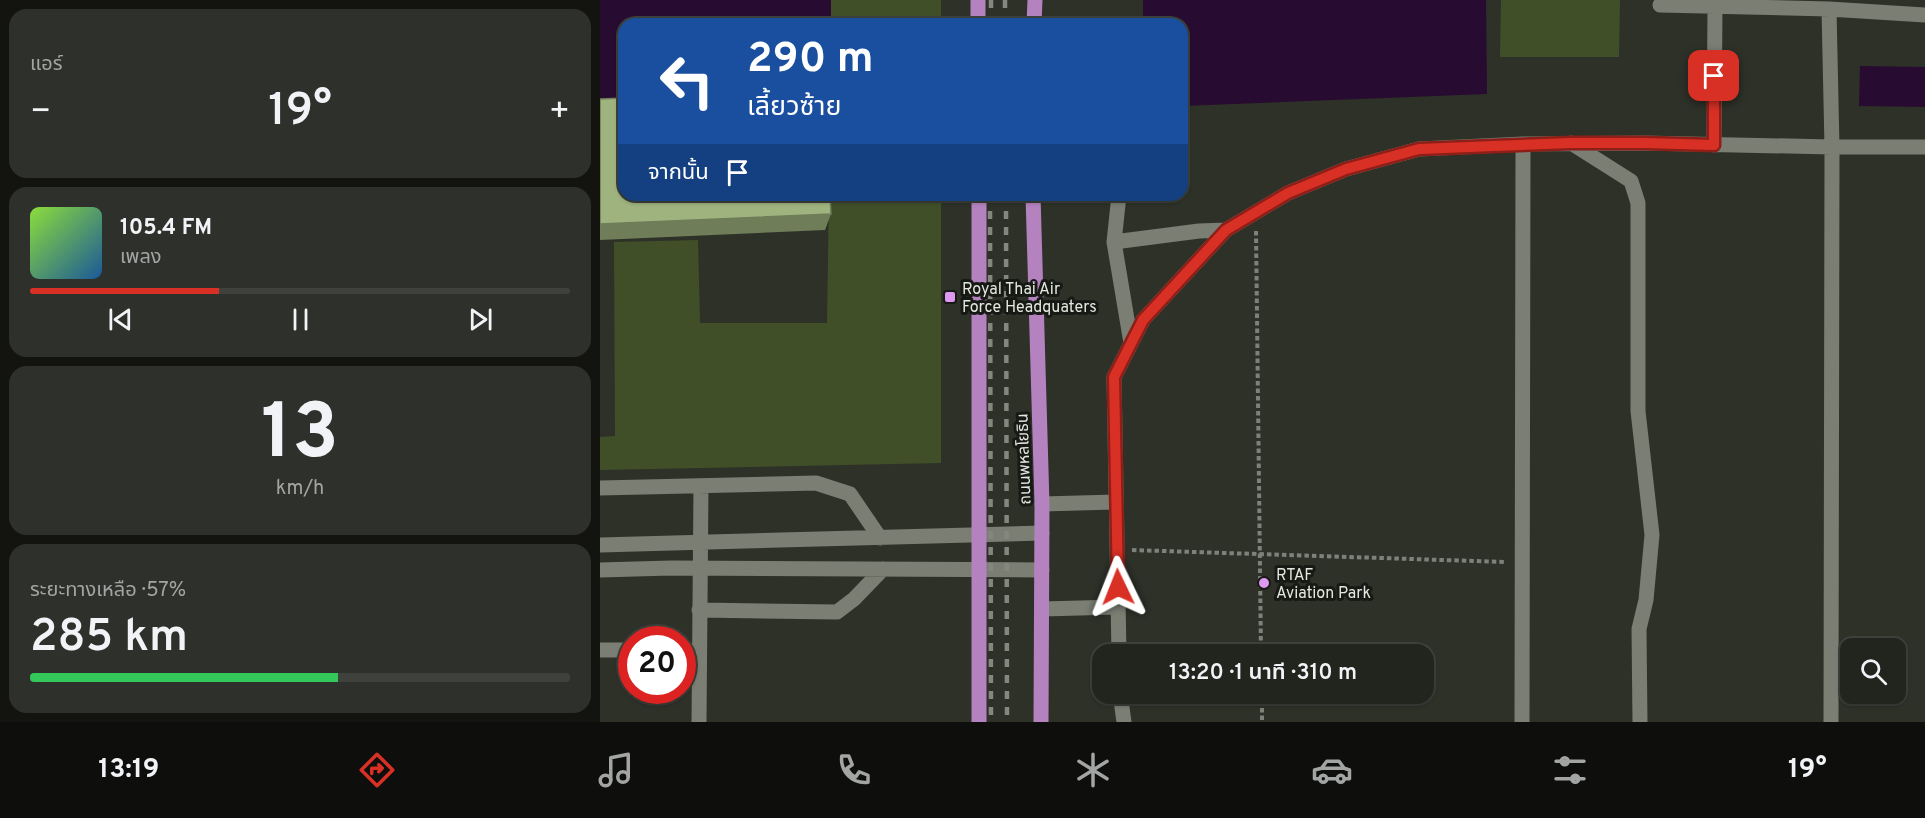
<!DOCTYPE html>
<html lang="th">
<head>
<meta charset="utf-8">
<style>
	body { margin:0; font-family:Overpass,"Noto Sans Thai",sans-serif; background:#2e312b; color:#f1f3f6; height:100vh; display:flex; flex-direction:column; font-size:22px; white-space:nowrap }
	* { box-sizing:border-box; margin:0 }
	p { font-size:20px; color:#a2a5a4 }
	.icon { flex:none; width:33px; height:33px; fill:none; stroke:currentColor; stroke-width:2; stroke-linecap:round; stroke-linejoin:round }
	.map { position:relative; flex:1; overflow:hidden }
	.details { display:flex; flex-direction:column; gap:9px; padding:9px; background:#131410; width:600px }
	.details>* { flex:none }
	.hud { position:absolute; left:18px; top:18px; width:570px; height:183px; border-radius:18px; box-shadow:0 2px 4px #0004,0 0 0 2px #3f423c; background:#1a4fa0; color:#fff; overflow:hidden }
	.tools { position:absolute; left:1240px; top:638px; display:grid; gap:12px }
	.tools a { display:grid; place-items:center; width:66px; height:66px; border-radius:12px; background:#22251e; box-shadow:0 2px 4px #0004,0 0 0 2px #3f423c; font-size:30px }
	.speed { position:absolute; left:18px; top:626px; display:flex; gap:12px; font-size:30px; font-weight:700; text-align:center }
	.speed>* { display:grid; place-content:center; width:78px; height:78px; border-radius:50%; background:#22251e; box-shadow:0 2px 4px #0004,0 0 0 2px #3f423c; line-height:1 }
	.speed .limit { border:9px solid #d22; background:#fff; color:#111 }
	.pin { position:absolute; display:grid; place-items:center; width:51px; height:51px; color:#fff; margin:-26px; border-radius:12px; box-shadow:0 3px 9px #0006 }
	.me { position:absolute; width:66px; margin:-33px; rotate:358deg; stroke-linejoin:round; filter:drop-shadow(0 0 4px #0008) }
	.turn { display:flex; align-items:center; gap:21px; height:126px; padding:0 30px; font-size:27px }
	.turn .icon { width:78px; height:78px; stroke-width:2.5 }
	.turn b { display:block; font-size:42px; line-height:51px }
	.then { display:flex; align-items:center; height:57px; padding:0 30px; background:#0003; gap:12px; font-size:22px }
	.big { font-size:45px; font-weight:600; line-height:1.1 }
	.details .card { flex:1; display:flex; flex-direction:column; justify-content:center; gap:9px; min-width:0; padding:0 21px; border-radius:18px; background:#2e312b }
	.details .dial { align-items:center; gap:0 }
	.dial b { font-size:78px; line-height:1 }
	.song { display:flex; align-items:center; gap:18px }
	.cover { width:72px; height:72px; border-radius:9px; background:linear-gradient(135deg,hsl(90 70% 55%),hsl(210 70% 35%)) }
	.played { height:6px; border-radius:3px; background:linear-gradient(90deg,#d93025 35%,#3f423c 35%) }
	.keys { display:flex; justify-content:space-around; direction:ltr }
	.heat { display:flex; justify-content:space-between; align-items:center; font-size:33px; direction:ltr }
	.charge { height:9px; border-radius:4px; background:linear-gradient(90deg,#34c759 57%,#3f423c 0) }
	.trip { position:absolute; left:492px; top:644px; width:342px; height:60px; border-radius:18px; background:#22251e; box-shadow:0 2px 4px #0004,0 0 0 2px #3f423c; font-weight:600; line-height:60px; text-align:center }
	.menu { display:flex; height:96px; justify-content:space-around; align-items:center; background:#0e0f0c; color:#a2a5a4 }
	.menu .icon { width:42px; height:42px }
	.menu .on { color:#d93025 }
	.menu b { font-size:27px; color:#f1f3f6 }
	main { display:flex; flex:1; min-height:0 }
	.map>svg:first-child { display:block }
</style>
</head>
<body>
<main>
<section class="details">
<div class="card"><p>แอร์</p>
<div class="heat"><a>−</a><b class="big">19°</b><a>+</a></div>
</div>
<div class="card">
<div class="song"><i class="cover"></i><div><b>105.4 FM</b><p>เพลง</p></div></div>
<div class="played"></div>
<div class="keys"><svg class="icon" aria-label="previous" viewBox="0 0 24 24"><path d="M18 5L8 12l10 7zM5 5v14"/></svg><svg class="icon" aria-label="pause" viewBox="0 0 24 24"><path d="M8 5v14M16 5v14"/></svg><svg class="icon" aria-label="next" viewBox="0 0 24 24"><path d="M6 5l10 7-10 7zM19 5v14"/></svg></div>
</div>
<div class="card dial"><b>13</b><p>km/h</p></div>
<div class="card"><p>ระยะทางเหลือ · 57%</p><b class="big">285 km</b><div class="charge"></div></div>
</section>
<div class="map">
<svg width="1325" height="722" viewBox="0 0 1325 722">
	<rect width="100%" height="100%" fill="#2d3128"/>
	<path fill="#414f29" d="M231,0h110v24h-110z
		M901,0h119l-1,57h-119z
		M229,195h112v268l-341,7v-33l15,-1 -1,-194 84,-2 2,83h127z"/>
	<path fill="#280b30" d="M0,0h231v24h-207v81l-24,2z
		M543,0h343l1,94 -305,12v-82h-39z
		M1260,66l65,1v40l-66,-1z"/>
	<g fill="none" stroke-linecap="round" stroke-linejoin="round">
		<path stroke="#7e8179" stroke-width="4" stroke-dasharray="4.5 3" stroke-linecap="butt" d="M656,231l5,423
			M532,550l373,12
			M662,693v29"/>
		<path stroke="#7a7e73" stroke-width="15" d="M1060,5l169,4 96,6
			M1229,9l3,138 -1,575
			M971,143l60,38 7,22v208l14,124 -6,65 -7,29 1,93
			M1114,145l1,-138
			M519,195l-5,47 17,101
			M514,242l85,-11 27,-1
			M0,488l216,-5 34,11 30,44
			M442,504l73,-2
			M0,545l442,-12
			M0,570l71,-2 371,2
			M442,609l76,-2
			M99,610l138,2 17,-13 29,-30
			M0,650h32
			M82,651h17
			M519,654l-5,-277 29,-57 83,-90 62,-37 58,-24 73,-20 104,-5 122,-1 187,4h93
			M520,693l4,29
			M99,722l2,-236
			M922,722l1,-578"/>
		<path stroke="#b582c0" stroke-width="15" d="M378,0v24
			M434,24l1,-24
			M379,195v527
			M433,195l9,309 -1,218"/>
		<path stroke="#83877f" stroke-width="4.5" stroke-dasharray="8 8" stroke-linecap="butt" d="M405,0v24
			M391,24v-24
			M390,195l1,527
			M406,195l1,527"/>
	</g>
	<path fill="#6f7d59" d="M231,214l-6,16 -225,10v-16z"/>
	<path fill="#9fb37f" stroke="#6f7d59" stroke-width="1.5" d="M24,98v97h206l1,19 -231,10v-125z"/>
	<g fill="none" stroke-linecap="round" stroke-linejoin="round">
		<g stroke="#8d1f18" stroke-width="15">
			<path id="route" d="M518,587l-4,-210 29,-57 83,-90 62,-37 58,-24 73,-20 152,-6h74l69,2v-69"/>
		</g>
		<use href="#route" stroke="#d93025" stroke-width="10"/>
	</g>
	<g fill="#df98f1" stroke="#171914" stroke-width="2">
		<rect x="344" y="291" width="12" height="12" rx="3"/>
		<circle cx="664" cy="583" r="6"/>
	</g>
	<g text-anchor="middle" stroke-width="6" stroke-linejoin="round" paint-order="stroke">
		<g font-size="16" fill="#e4e7e0" stroke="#171914" text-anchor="start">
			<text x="362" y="294">Royal Thai Air<tspan x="362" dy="18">Force Headquaters</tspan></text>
			<text x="676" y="580">RTAF<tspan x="676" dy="18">Aviation Park</tspan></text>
		</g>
		<g font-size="16" fill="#e4e7e0" stroke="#171914">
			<text transform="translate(423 459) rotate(-92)" y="6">ถนนพหลโยธิน</text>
		</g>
	</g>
</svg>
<div class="tools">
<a><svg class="icon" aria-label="search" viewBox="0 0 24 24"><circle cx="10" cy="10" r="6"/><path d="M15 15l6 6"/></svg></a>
</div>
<div class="speed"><div class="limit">20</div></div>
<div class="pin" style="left:1114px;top:76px;background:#d93025"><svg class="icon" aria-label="arrive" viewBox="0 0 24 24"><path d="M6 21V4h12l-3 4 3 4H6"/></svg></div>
<svg class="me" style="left:518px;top:587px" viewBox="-20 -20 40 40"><path d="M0-17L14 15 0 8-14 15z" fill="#d93025" stroke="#fff" stroke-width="4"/></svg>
<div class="trip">13:20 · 1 นาที · 310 m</div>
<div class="hud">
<div class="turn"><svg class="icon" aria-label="left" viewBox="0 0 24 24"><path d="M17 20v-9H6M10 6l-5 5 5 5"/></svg><div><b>290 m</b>เลี้ยวซ้าย</div></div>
<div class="then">จากนั้น<svg class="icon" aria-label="arrive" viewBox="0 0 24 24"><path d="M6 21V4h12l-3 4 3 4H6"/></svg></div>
</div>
</div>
</main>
<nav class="menu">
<b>13:19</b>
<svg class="icon on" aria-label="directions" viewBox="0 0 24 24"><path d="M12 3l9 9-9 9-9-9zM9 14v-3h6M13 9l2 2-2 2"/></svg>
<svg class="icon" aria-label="music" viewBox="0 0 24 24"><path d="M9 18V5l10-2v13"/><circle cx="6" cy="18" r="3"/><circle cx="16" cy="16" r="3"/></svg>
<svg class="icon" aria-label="phone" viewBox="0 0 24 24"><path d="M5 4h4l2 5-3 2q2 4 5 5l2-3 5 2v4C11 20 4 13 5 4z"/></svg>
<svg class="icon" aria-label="climate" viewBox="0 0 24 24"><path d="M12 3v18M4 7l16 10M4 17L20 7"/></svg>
<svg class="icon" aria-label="car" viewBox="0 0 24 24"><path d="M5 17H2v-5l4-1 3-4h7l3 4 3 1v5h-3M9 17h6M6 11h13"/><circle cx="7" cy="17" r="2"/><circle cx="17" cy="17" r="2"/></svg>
<svg class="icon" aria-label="filters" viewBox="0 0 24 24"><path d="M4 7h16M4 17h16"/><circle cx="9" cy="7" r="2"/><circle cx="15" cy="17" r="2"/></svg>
<b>19°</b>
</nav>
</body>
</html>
